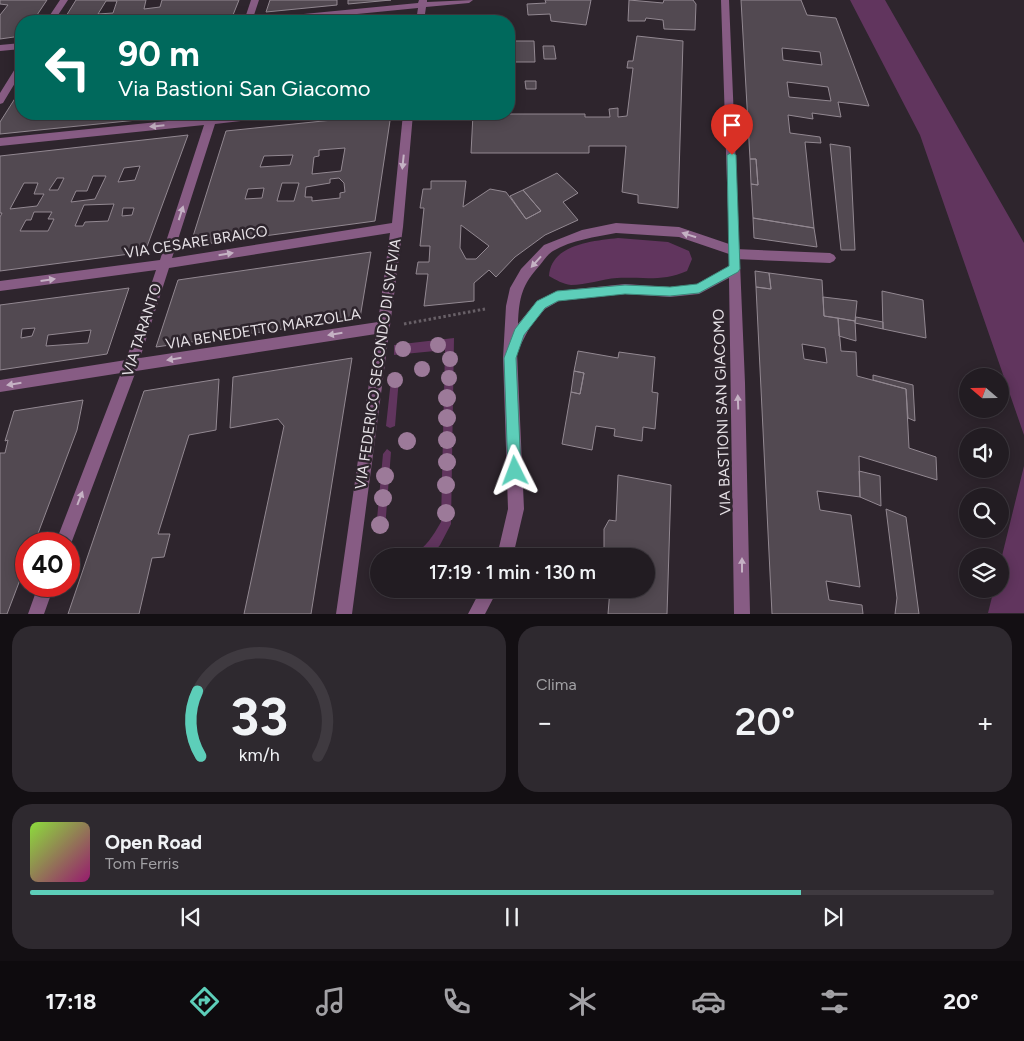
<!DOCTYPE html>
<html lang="it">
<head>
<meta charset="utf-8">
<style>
	body { margin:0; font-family:Figtree,sans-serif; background:#2e292f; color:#f1f3f6; height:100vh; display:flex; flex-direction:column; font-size:19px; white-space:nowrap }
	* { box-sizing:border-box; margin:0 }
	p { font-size:16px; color:#a2a1a5 }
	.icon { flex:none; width:28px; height:28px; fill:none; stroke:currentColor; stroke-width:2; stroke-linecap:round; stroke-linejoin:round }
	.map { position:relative; height:614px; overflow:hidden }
	.side { display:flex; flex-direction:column; gap:12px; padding:12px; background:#130f13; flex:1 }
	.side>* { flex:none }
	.hud { position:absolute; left:15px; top:15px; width:500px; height:105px; border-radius:20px; box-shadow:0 2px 12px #0003,0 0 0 1px #3f3a40; background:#00695c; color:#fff; overflow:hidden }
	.needle { width:32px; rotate:290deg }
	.tools { position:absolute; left:959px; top:368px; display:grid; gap:10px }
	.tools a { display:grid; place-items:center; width:50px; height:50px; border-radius:50%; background:#221c22; box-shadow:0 2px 12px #0003,0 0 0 1px #3f3a40; font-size:25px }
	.speed { position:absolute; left:15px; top:532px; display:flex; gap:10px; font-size:25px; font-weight:700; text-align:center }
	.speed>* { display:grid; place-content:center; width:65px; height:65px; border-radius:50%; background:#221c22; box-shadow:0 2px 12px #0003,0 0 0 1px #3f3a40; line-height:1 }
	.speed .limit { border:8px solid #d22; background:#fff; color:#111 }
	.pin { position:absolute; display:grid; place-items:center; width:42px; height:42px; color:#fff; margin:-51px -21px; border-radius:50% 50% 50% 0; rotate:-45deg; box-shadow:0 0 5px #0007 }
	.pin .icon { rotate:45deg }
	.me { position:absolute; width:55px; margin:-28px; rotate:357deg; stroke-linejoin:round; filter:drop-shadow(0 0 4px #0008) }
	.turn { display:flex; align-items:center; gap:18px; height:105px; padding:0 20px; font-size:22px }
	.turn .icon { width:65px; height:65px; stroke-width:2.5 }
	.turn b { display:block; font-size:35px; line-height:42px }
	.big { font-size:38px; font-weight:600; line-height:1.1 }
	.side .card { flex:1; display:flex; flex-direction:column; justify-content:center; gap:8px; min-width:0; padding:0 18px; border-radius:20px; background:#2e292f }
	.side .dial { align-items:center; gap:0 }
	.dial svg { height:130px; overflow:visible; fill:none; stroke:#3f3a40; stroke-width:7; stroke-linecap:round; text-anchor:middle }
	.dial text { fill:#f1f3f6; stroke:none }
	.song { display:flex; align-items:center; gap:15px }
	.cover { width:60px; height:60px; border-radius:8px; background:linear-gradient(135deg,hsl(90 70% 55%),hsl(320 70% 35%)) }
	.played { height:5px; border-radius:2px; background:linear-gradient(90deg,#5dceb9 80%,#3f3a40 80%) }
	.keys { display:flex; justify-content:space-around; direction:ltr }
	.heat { display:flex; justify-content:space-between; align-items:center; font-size:28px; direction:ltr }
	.side .tiles { flex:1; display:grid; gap:12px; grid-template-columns:1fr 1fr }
	.card:last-child { grid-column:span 2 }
	.trip { position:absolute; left:370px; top:548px; width:285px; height:50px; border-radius:25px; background:#221c22; box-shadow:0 2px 12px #0003,0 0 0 1px #3f3a40; font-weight:600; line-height:50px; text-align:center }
	.tab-bar { display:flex; height:80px; justify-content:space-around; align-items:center; background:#0e0b0e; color:#a2a1a5 }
	.tab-bar .icon { width:35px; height:35px }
	.tab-bar .current { color:#5dceb9 }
	.tab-bar b { font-size:22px; color:#f1f3f6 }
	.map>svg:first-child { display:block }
</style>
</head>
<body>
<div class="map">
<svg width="1024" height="614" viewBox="0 0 1024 614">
	<rect width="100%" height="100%" fill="#2e252d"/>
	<path fill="#61355e" d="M850,0h35l139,243v192l-104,-300z
		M618,238l50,4 21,9 3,8 -5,12c-25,11 -44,6 -70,7 -15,1 -31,7 -46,7 -8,-1 -15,-5 -22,-9 2,-32 44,-35 69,-38z
		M454,338l-3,186 -11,21 -9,11h-19c14,-9 21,-20 29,-34l4,-172 -51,5v-10z
		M395,376l4,2 -4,48 -5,2 -4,-2 5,-46z
		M387,449l4,3 -6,77 -5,3 -4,-2 7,-76z
		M1024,466v147h-36l6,-24h6v-25z"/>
	<path fill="#524951" stroke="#928891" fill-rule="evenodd" d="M0,0h47l-14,21h-12v15l-21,3v-24l8,-10 -8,-1z
		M76,0h70l-2,9 16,-2 2,-7h77l-6,15 -61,6h-109zM106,1h11l-4,12 -15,1z
		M270,0h67v5l-71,7z
		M348,0h43l-43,4z
		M545,0h46l-5,25 -35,-4 -1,-7 -22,1 -1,-11 19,-1z
		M629,0l34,3 1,-3h29l3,4 -1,26 -31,-1 -1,-9 -17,-2 -1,3h-17z
		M741,0h60l6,15 29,3 33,88 -31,-4 3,15 -29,-4 1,6 -25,-4 2,18 30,4 1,6 -16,-1 9,86 -61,-10 -2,-34 7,1 -2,-26h-6zM782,48l38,4 2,13 -39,-5zM787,82l41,5 3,14 -42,-4z
		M408,16l-1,5h-50z
		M637,36l46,5 -5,167 -40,-5v-8l-16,-3 4,-46h-37v7h-118l2,-39h112v3h25l-1,-8 9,-1v9l9,-1 6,-48h-6l1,-7h5z
		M509,41h25l1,21h-26z
		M543,46h11l2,13h-12z
		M525,81h11v8h-10z
		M21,89v25h175l-196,20v-12z
		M391,114l-16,107 -185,25 36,-115zM345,148l-4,23 -29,3 2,-17 5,-1v-6zM293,155l-3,10 -30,2 4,-11zM339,178l5,5 1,9 -5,1v5l-28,3v-4h-7l1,-10 24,-4v-4zM282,183h17l-5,18h-17zM264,188l-2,10 -17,1 3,-10z
		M188,135l-43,117 -145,19v-54l2,-4h-2v-57zM140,166l-5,14 -17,2 6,-14zM93,176h13l-11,23 -24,3 5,-11h11zM57,178h7l-6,12h-9zM24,183h14l-4,11h10l-7,12 -27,3zM114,204l-6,17 -23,1 -2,4h-8l9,-21zM123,208h11l-2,7 -10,1zM34,212h18l-4,7h6l-6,12h-28l6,-11h5z
		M830,144l20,3 5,103h-14z
		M750,159h6l2,26 -7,-1z
		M557,173l21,20 -15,9 15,18 -33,15 -30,22 -19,20 -7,-7 -15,13v18l-50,5 4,-32h-12l2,-12h11l1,-16h-10l4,-38h-4l3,-19h8v-8h35l-3,26 27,-18 16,3 20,27 15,-8 -18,-21zM461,225l28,21 -13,13h-10l-6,-11z
		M523,190l18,21 -15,8 -16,-23z
		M753,218l61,10 3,19 -63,-9z
		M371,252l-11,66 -204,29 22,-67z
		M755,271l14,2 2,16 -15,-2z
		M769,273l53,7 2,36 14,2 3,33 15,1 1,24 49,13 3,59 27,9 1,23 -78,-24 1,41 -43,-6 3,19 31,5 9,72 -34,-6 3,19 33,5 1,9h-91l-16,-327 15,2zM802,344l23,4 2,15 -23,-4z
		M129,288l-22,66 -107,16v-65zM35,328l-3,8 -11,2 1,-9zM91,330l-3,13 -42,3 2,-11z
		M882,291l41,9 3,38 -43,-9z
		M823,297l34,4 -2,20 -31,-5z
		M856,317l27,5v7l-28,-6z
		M838,318l17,3 1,20 -17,-5z
		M578,351l40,7 1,-6 36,5 -3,35 6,1 -3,36 -12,-2 -1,14 -28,-5 1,-7 -19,-3 -4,24 -30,-6 9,-52 9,2 4,-21 -10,-2z
		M352,358l-41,256h-67l40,-188 -6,-7 -48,9 3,-51z
		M574,371l10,2 -4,21 -9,-2z
		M873,375l40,10 2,36 -7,-3 -2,-29 -33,-9z
		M219,379l-3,51 -27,5 -31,99h12l-6,23 -12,1 -13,56h-71l76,-223z
		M83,400l-6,30 -43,114h-8v20l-19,50h-7v-161h5l3,-13 -3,1 9,-30z
		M859,471l21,5 1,30 -21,-9z
		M618,475l53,10 -4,129h-59l2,-25h36v-33h-42v-27l5,-9 7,1z
		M886,509l20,8 13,97h-24l2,-16z"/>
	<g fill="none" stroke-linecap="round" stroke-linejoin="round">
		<path stroke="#686067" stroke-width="3" stroke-dasharray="2.5 2.5" stroke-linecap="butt" d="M404,324l81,-15"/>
		<path fill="#875c84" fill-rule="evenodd" d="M735,249l95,4 4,2 2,3 -2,3 -4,2 -95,-4 -4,-2 -2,-3 2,-3z"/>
		<path fill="#875c84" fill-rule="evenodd" d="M60,0h8l-14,21h-8z
			M251,0h8l-7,21h-8z
			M419,0h8v2l46,-2 -4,3 -43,4 -2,14h-8l2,-13 -132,13h-28l4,-3 156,-15z
			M21,43v6l-21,2v-6z
			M21,63v10l-18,30 -3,1v-11l18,-29z
			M208,114h10l-1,2 27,-2h37l-5,3 -61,7 -43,134 220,-35 11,-109h10l-10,113 -51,387h-16l40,-280 -240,37 -67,178v-5h-14l66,-171 -121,19v-12l126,-20 30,-90 -156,21v-10l160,-21 44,-135 -204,21v-8l207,-21zM390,233l-12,89 -238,36 29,-90z
			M38,586h16l-10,28h-16z"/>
		<path fill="#875c84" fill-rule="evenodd" d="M721,0h8l16,383 5,231h-16l-5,-336 -30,16 -29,3 -45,-3 -66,7 -14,8 -14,16 -14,27 7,157 -11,47h-16l11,-47 -5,-151 3,-52 4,-18 11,-19 23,-24 38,-15 34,-7 63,4 50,17zM616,233l63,4 50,17v12l-32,18 -27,3 -45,-3 -68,7 -20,10 -19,23c1,-27 4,-39 22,-59 4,-5 8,-11 13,-14 19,-11 42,-14 63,-18z
			M481,589h17l-13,25h-17z"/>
	</g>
	<g fill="#9c7a99">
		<circle cx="438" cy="345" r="8"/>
		<circle cx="403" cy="349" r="8"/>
		<circle cx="450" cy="359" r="8"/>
		<circle cx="422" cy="369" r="8"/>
		<circle cx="449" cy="378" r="8"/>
		<circle cx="395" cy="380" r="8"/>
		<circle cx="447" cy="398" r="9"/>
		<circle cx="447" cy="418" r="9"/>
		<circle cx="447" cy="440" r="9"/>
		<circle cx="407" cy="441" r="9"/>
		<circle cx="447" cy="462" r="9"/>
		<circle cx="385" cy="476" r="9"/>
		<circle cx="446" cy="485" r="9"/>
		<circle cx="383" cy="498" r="9"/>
		<circle cx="446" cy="513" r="9"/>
		<circle cx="380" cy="525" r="9"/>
	</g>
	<defs><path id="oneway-solid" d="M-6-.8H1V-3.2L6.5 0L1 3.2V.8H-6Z" transform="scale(1.25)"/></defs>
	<g fill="#c5b2c4">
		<use href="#oneway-solid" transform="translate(157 126) rotate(174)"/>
		<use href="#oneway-solid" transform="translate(403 162) rotate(96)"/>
		<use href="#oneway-solid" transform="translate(181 213) rotate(-72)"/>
		<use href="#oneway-solid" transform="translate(689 235) rotate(-162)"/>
		<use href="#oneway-solid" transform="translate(226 254) rotate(-9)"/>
		<use href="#oneway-solid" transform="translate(536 262) rotate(132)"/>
		<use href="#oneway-solid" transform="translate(48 280) rotate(-8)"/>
		<use href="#oneway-solid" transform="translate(335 334) rotate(171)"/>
		<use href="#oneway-solid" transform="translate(174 359) rotate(171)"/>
		<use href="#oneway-solid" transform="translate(14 384) rotate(171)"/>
		<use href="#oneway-solid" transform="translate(738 402) rotate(-92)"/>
		<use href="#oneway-solid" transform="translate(80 498) rotate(-69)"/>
		<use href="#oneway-solid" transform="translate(742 565) rotate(-90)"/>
	</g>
	<path fill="#5dceb9" stroke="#3c8678" d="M732,152l4,3 4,114 -2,3 -39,21 -29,3 -45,-2 -67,7 -13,7 -21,27 -8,23 5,113 -2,5 -4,2 -5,-2 -2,-5 -4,-113 11,-29 22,-28 20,-10 68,-6 45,2 27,-3 32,-18 -2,-111z"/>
	<g text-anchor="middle" stroke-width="5" stroke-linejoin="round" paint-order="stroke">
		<g font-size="15" fill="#e6e1e6" stroke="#2e252d">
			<text transform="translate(196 242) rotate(-9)" y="5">VIA CESARE BRAICO</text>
			<text transform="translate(263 329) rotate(-9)" y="5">VIA BENEDETTO MARZOLLA</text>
			<text transform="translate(142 330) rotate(-72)" y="5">VIA TARANTO</text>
			<text transform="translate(378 364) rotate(-82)" y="5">VIA FEDERICO SECONDO DI SVEVIA</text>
			<text transform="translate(722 412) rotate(-92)" y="5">VIA BASTIONI SAN GIACOMO</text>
		</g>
	</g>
</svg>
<div class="tools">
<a><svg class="needle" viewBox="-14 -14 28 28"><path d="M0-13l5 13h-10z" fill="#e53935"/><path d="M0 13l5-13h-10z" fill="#a2a1a5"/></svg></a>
<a><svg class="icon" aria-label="sound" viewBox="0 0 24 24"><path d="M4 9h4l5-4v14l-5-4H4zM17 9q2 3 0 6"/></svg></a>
<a><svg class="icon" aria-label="search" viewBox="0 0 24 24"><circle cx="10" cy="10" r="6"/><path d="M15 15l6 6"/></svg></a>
<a><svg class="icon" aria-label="layers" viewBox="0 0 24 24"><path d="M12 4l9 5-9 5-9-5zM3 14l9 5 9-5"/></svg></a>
</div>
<div class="speed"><div class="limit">40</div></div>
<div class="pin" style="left:732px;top:155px;background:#d93025"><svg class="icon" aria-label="arrive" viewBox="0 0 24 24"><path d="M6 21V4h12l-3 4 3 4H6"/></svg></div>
<svg class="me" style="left:515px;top:471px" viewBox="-20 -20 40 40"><path d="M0-17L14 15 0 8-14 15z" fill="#5dceb9" stroke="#fff" stroke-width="4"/></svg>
<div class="trip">17:19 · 1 min · 130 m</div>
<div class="hud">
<div class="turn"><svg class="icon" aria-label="left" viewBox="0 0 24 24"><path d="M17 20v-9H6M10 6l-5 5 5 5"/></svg><div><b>90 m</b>Via Bastioni San Giacomo</div></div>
</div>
</div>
<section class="side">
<div class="tiles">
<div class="card dial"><svg viewBox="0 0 100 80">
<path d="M14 69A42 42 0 1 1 86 69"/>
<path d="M14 69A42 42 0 0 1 12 29" stroke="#5dceb9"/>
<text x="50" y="56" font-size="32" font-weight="700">33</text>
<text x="50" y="72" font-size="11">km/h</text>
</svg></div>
<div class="card"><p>Clima</p>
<div class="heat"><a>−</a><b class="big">20°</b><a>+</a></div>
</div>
<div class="card">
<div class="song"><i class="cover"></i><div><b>Open Road</b><p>Tom Ferris</p></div></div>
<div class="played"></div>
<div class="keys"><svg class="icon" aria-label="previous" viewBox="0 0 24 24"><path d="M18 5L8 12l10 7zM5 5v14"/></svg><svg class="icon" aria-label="pause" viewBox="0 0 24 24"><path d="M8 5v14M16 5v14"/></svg><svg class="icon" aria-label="next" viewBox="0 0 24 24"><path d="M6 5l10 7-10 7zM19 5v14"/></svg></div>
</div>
</div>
</section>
<nav class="tab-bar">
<b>17:18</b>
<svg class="icon current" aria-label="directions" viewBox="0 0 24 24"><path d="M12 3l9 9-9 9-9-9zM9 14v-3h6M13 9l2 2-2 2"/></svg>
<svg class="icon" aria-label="music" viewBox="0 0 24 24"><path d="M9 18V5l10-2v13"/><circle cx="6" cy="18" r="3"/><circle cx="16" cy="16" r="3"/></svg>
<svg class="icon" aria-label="phone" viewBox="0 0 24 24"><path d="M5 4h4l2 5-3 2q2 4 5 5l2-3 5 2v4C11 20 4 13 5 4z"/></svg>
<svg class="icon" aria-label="climate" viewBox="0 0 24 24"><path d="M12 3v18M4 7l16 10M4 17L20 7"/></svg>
<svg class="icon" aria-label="car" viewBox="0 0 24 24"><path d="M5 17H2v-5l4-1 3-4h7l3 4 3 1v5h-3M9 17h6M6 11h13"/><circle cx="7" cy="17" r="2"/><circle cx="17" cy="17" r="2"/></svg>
<svg class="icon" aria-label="filters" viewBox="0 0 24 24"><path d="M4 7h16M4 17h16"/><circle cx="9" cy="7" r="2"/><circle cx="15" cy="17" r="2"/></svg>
<b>20°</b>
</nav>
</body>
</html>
